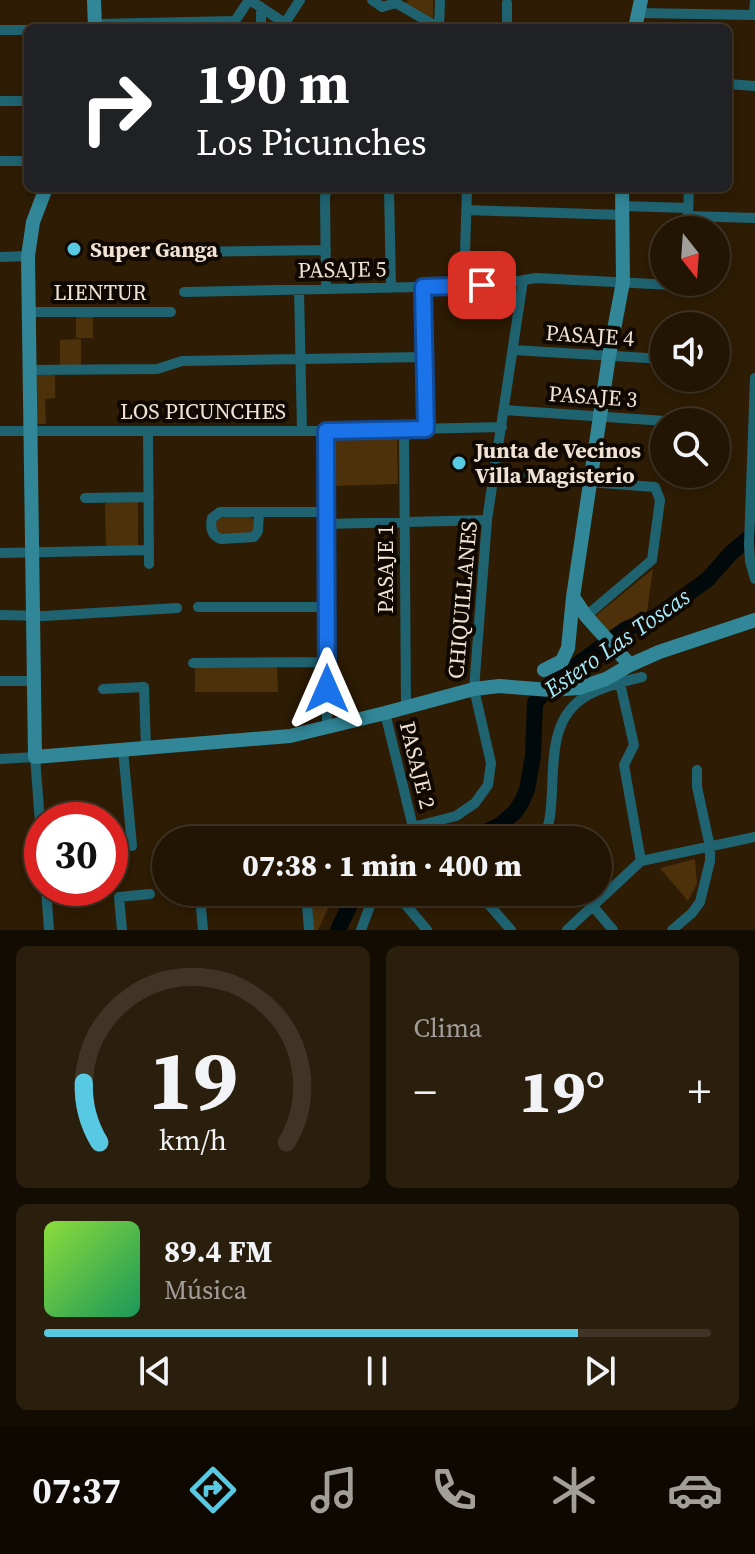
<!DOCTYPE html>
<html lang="es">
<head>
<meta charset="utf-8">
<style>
	body { margin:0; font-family:"Source Serif 4",serif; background:#2a1e0d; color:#f1f3f6; height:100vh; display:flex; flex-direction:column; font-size:30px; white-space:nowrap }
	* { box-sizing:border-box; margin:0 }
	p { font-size:26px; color:#a29f9a }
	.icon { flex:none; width:44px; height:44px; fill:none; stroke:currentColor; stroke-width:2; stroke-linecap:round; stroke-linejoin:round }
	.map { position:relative; height:930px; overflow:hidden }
	.panel { display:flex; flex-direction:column; gap:16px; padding:16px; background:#130c02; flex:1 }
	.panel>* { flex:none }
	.banner { position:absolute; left:24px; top:24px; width:708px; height:168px; border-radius:12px; box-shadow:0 4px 12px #0003,0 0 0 2px #3f3425; background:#202124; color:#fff; overflow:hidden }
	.needle { width:52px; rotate:163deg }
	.tools { position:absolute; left:650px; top:216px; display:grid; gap:16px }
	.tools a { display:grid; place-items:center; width:80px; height:80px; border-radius:50%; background:#221503; box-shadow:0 4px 12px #0003,0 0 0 2px #3f3425; font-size:40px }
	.speed { position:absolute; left:24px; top:802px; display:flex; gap:16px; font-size:40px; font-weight:700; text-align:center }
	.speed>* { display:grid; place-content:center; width:104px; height:104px; border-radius:50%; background:#221503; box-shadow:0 4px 12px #0003,0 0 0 2px #3f3425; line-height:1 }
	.speed .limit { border:12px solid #d22; background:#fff; color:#111 }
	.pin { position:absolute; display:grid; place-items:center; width:68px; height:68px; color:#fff; margin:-34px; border-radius:16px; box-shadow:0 4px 12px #0006 }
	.me { position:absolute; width:88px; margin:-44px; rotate:0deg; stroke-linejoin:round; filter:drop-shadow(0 0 6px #0008) }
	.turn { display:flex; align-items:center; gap:28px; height:168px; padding:0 40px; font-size:36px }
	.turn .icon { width:104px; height:104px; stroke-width:2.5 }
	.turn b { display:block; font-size:56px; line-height:68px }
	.big { font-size:60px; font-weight:800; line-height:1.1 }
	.panel .widget { flex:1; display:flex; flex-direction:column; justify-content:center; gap:12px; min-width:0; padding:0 28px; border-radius:12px; background:#2a1e0d }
	.panel .dial { align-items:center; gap:0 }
	.dial svg { height:208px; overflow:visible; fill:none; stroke:#3f3425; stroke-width:7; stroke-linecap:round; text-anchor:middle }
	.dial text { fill:#f1f3f6; stroke:none }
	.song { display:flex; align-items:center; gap:24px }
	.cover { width:96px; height:96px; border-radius:12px; background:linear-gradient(135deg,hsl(90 70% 55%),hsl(150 70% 35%)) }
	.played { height:8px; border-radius:4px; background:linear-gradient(90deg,#57c9e2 80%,#3f3425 80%) }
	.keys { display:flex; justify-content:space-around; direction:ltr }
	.heat { display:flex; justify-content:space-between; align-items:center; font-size:44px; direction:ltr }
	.panel .tiles { flex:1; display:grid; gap:16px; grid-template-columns:1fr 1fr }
	.widget:last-child { grid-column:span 2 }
	.trip { position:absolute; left:152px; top:826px; width:460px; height:80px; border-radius:40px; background:#221503; box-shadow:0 4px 12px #0003,0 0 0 2px #3f3425; font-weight:800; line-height:80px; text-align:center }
	.menu { display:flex; height:128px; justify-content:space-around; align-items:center; background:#0e0801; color:#a29f9a }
	.menu .icon { width:56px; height:56px }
	.menu .selected { color:#57c9e2 }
	.menu b { font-size:36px; color:#f1f3f6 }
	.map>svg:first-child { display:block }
</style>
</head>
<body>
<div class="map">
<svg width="755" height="930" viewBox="0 0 755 930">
	<rect width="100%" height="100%" fill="#2e1c04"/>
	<path fill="#4d310a" d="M408,0h25v20l-28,-16z
		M76,315h17v23h-17z
		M81,339v26l-21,1v-26z
		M31,375h24v23l-10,1 1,25h-14z
		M397,436l1,48 -66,2 -1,-48z
		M105,502h33v45l-32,1z
		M220,517h30l3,2 1,14 -34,2 -4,-3v-11z
		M653,569l-6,43 -41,20 -12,-15z
		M195,666h82l1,26h-83z
		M695,859l2,25 -9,17 -28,-33z
		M335,893l-17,37h-6l-2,-36z"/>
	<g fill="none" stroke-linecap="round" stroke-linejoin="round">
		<path stroke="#01090b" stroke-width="16" d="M464,840l16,-5 20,-10 15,-13 6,-9 6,-13 6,-34 2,-53 17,-20 74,-54 33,-14 49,-36 23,-26 24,-20
			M338,930l18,-38"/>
		<path stroke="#1f6371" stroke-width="10" d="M250,0l42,28
			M372,0l10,7 14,-4 43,25
			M638,13l116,2 1,-15
			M285,23l15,-23
			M95,24l140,-3 14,-21
			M261,28v-21
			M439,28l1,-28
			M507,28v-25
			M0,30h28
			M728,84l27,2
			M0,101h28
			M0,161h28
			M389,188l2,100
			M689,188l-1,28 67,2
			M622,206l66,2
			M467,210l155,5
			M182,252l144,-2
			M0,257l28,-1
			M464,286l3,-98
			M423,287l3,142
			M326,289l-1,-92 2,-9
			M299,290l3,141
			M184,292l280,-6 35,-2 37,-6 156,8
			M29,312h142
			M513,350l151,9
			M29,370l128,-1 25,-8 243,-4
			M755,378l-6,167 1,16 5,18
			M504,410l176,12
			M404,429l2,279
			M0,431h326l176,-4
			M148,431l1,133
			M326,431l1,297
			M495,475l160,12 5,13 -8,60 -66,56
			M85,498l64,-1
			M259,512l-1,19 -4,6 -33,2c-10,-3 -11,-12 -9,-21l8,-6h106
			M326,524l161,-4
			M0,553l149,-3
			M198,607h128
			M0,615l44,1 133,-8
			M193,663l134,-1
			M0,681h34
			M620,683l14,62 -10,20 17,96
			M103,689l41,-2 2,62
			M385,713l28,114 43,-11 19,-13 13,-18 3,-22 -17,-74 13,-169 36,-240
			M123,750l9,96
			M0,759l35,-2 7,91
			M543,840c3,-8 6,-16 7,-24 6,-41 -6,-97 38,-121 17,-9 36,-14 54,-18
			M46,888l3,42
			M306,892l3,38
			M395,892l32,38
			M478,892l33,38
			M581,892l32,38
			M122,930l-3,-33 31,-3
			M203,930l-3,-33 56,-5
			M361,930l13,-35 4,-3
			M567,930l74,-69 114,-24
			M672,930l20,-17 8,-11 10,-41v-14l-13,-60v-17"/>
		<path stroke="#318697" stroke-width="14" d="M94,0l1,28
			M635,28l6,-28
			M46,188l-13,34 -5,34 7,501 255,-21 95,-23 89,-24 25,-3 51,4 29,-2 27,-9 24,-14 29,-13 96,-32
			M573,597l13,19 44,49
			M544,670l18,-9 6,-13 5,-51 36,-241 14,-74 -1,-94"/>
	</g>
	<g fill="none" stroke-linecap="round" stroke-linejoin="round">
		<g stroke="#114b97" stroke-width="20">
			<path id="route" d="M327,689l-1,-258 100,-2 -3,-142 59,-2"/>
		</g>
		<use href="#route" stroke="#1a73e8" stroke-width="14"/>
	</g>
	<g fill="#57c9e2" stroke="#100802" stroke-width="3">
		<circle cx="74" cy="249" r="8"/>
		<circle cx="459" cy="463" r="8"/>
	</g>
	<g text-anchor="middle" stroke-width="8" stroke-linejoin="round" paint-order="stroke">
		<g font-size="22" font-weight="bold" fill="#f0e3d5" stroke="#100802" text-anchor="start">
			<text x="90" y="257">Super Ganga</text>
			<text x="475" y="458">Junta de Vecinos<tspan x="475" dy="25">Villa Magisterio</tspan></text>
		</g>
		<g font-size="22" fill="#f0e3d5" stroke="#100802">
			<text transform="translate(342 269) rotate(-1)" y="8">PASAJE 5</text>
			<text x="100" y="300">LIENTUR</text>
			<text transform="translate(590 335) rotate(4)" y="8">PASAJE 4</text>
			<text transform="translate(593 396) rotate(4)" y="8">PASAJE 3</text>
			<text x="203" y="419">LOS PICUNCHES</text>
			<text transform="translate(385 569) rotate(-90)" y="8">PASAJE 1</text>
			<text transform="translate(462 600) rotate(-85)" y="8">CHIQUILLANES</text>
			<text transform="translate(418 765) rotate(76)" y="8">PASAJE 2</text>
		</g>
		<g font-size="24" font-style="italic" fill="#a5ecfd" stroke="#100802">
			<text transform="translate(617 643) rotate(-35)" y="8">Estero Las Toscas</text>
		</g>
	</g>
</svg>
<div class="tools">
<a><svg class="needle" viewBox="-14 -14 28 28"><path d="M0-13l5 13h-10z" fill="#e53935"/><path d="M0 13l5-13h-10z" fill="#a29f9a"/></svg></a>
<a><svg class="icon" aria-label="sound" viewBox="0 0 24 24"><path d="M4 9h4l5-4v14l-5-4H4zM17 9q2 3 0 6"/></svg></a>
<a><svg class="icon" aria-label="search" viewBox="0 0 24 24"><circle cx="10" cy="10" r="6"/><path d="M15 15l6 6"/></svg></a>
</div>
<div class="speed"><div class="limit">30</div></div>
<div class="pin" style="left:482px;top:285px;background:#d93025"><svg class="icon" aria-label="arrive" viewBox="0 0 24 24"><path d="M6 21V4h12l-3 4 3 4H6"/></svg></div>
<svg class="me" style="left:327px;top:689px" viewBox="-20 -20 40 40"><path d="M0-17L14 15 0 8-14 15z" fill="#1a73e8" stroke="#fff" stroke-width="4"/></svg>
<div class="trip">07:38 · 1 min · 400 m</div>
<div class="banner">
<div class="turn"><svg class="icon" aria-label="right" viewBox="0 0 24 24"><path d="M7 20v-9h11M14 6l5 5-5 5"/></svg><div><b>190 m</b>Los Picunches</div></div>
</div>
</div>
<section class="panel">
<div class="tiles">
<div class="widget dial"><svg viewBox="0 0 100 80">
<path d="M14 69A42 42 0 1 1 86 69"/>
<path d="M14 69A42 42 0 0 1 8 46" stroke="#57c9e2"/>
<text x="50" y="56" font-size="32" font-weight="700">19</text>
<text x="50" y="72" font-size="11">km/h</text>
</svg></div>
<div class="widget"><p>Clima</p>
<div class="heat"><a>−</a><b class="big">19°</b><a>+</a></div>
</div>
<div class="widget">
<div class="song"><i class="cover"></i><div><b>89.4 FM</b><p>Música</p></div></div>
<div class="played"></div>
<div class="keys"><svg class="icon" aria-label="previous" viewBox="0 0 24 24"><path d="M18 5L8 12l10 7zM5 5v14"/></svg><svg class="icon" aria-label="pause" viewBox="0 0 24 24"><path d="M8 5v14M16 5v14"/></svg><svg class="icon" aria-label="next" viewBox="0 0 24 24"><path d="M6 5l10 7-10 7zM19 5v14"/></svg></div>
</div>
</div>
</section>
<nav class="menu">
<b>07:37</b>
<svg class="icon selected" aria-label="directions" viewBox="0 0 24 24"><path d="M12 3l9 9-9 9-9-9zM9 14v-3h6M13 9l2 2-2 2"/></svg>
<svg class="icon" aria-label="music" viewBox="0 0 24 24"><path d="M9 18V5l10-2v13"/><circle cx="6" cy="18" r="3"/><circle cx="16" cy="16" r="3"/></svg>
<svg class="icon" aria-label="phone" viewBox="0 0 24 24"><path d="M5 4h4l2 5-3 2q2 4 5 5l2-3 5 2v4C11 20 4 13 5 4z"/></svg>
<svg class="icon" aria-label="climate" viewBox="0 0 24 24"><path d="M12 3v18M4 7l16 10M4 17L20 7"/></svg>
<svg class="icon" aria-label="car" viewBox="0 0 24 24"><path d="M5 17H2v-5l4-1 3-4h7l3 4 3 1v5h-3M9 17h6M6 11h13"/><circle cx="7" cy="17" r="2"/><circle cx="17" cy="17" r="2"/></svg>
</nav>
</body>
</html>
